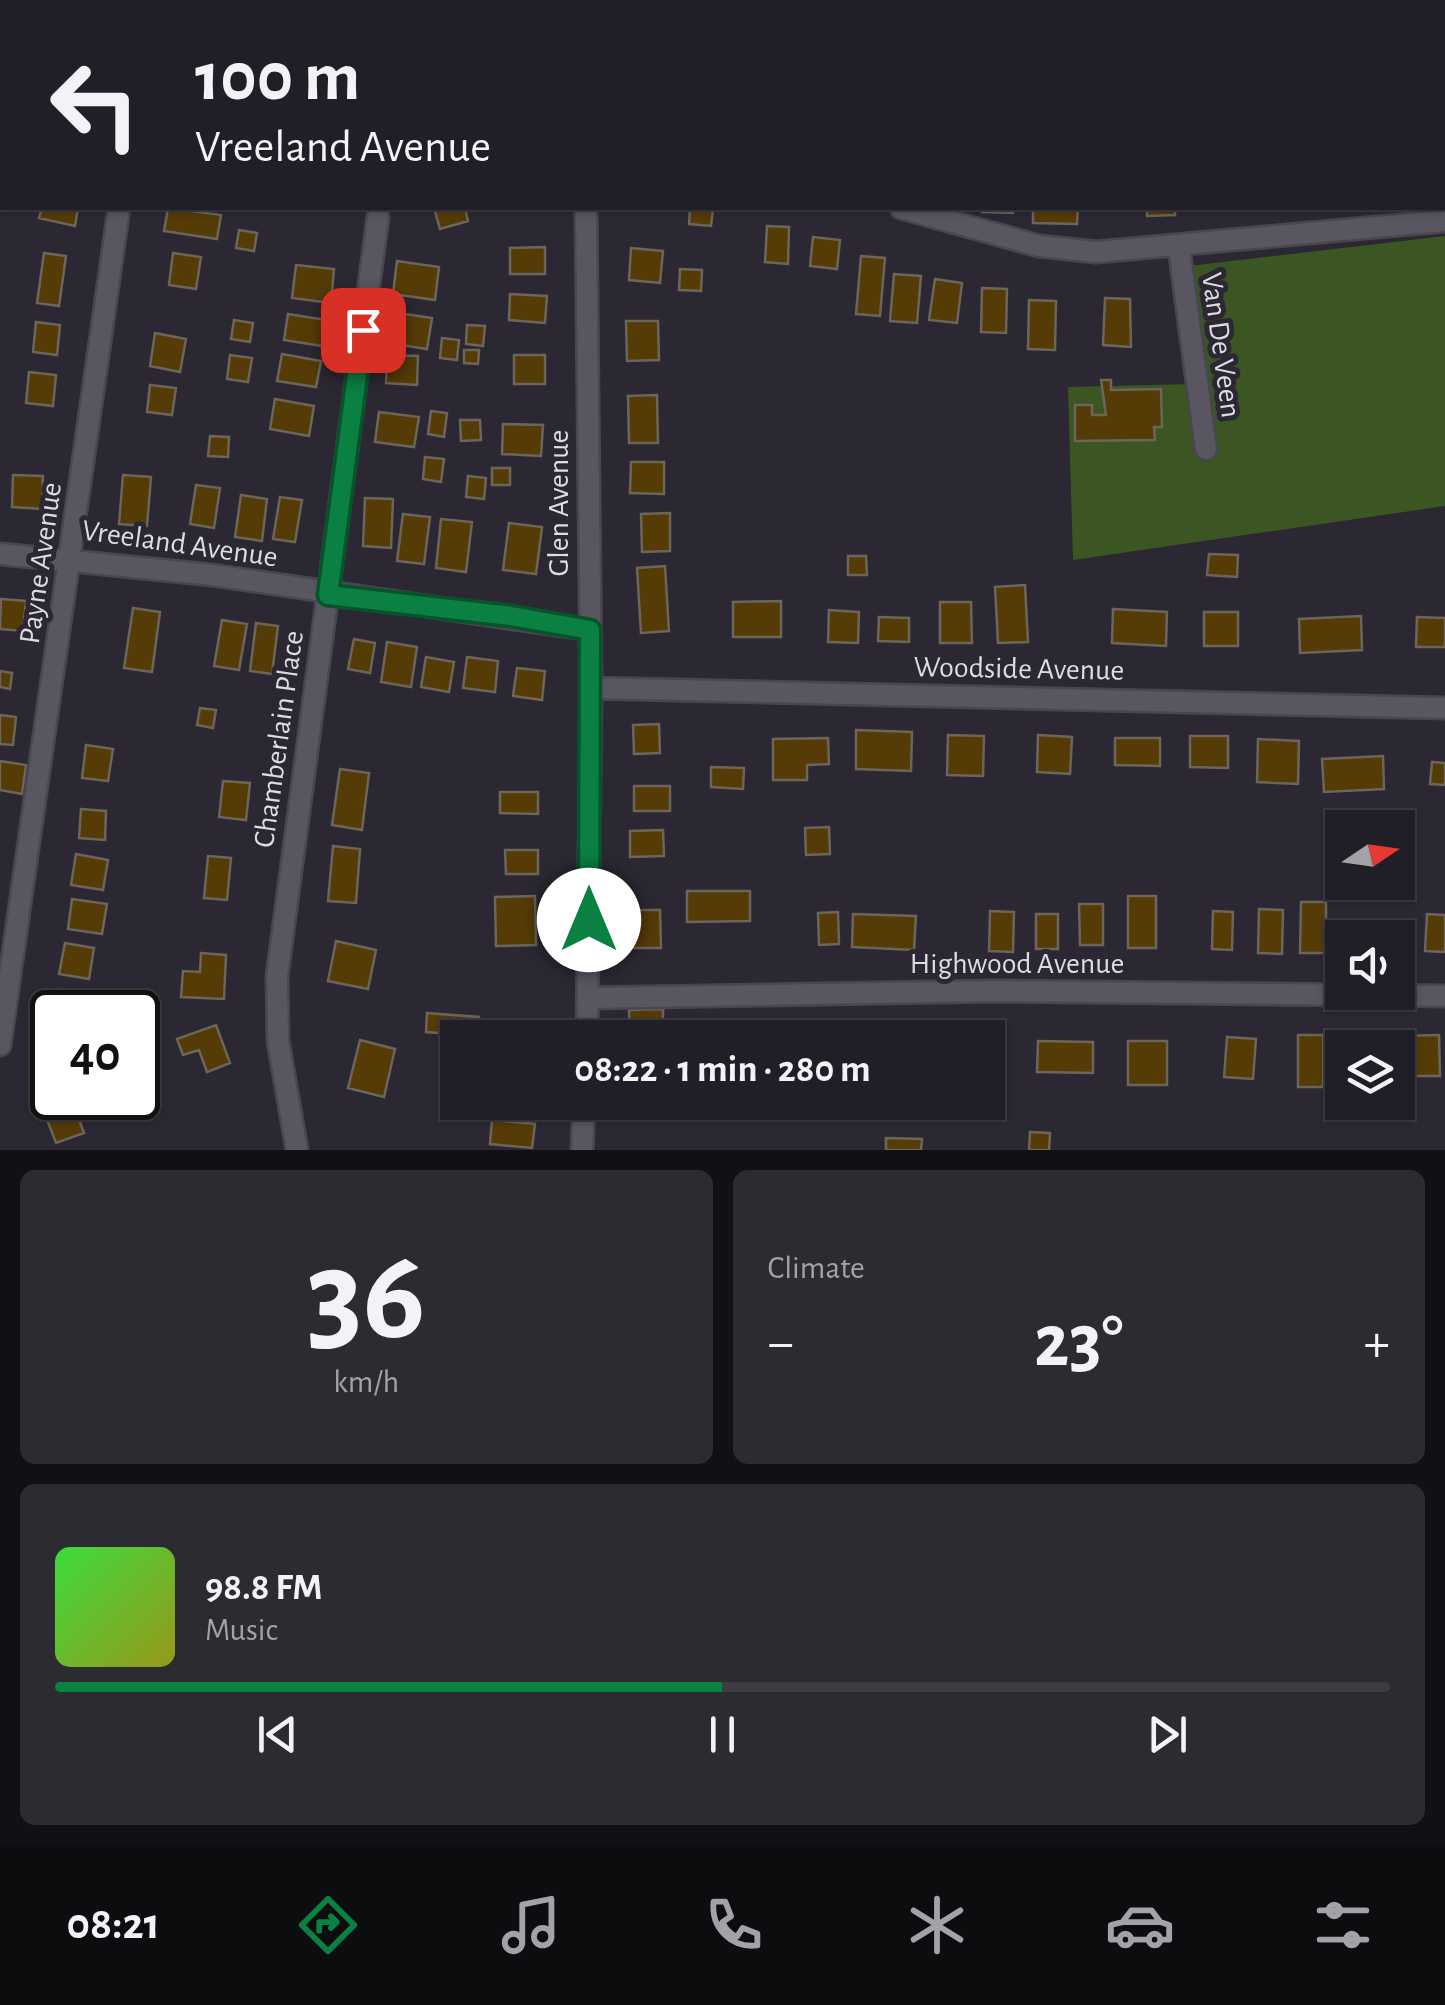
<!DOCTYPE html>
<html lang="en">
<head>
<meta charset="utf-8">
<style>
	body { margin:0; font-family:"Alegreya Sans",sans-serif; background:#2d2b32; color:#f1f3f6; height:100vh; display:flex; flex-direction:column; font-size:38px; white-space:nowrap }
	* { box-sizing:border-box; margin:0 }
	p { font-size:32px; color:#a2a2a7 }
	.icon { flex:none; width:55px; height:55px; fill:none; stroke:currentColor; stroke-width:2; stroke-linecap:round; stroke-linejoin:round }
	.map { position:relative; height:1150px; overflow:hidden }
	.details { display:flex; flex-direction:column; gap:20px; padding:20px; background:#121015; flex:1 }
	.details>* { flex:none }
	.top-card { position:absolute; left:0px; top:0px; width:1445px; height:210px; box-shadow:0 2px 8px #0004,0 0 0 2px #3d3c43; background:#201e26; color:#f1f3f6; overflow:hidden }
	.needle { width:65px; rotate:77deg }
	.buttons { position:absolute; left:1325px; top:810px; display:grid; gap:20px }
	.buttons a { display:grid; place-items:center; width:90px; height:90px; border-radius:0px; background:#201e26; box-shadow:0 2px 8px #0004,0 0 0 2px #3d3c43; font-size:50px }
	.speed { position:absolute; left:30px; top:990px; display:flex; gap:20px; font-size:50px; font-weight:700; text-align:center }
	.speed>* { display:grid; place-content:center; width:130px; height:130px; border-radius:50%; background:#201e26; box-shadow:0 2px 8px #0004,0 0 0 2px #3d3c43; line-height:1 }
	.speed .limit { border:5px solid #111; border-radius:15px; background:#fff; color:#111 }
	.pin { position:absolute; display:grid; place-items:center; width:85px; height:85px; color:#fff; margin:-42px; border-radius:20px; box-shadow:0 5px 15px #0006 }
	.me { position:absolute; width:110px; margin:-55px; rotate:0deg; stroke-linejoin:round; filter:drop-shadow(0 0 8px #0008) }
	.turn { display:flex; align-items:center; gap:35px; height:210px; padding:0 30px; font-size:45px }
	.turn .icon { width:130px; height:130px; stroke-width:2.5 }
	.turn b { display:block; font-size:70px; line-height:85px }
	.big { font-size:75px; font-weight:600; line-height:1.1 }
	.details .card { flex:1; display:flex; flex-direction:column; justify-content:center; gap:15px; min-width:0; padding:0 35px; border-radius:15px; background:#2d2b32 }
	.details .dial { align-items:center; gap:0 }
	.dial b { font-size:130px; line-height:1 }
	.song { display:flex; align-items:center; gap:30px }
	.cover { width:120px; height:120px; border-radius:15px; background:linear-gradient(135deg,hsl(120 70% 55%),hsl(60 70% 35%)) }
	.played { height:10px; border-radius:5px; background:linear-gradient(90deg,#0b8043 50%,#3d3c43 50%) }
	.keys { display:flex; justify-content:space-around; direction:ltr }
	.heat { display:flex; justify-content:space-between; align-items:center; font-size:55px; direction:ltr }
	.details .tiles { flex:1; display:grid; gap:20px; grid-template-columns:1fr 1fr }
	.card:last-child { grid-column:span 2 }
	.trip { position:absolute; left:440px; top:1020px; width:565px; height:100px; border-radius:0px; background:#201e26; box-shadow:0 2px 8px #0004,0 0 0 2px #3d3c43; font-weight:600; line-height:100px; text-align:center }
	.menu { display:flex; height:160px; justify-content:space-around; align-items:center; background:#0d0c0f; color:#a2a2a7 }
	.menu .icon { width:70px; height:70px }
	.menu .on { color:#0b8043 }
	.menu b { font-size:45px; color:#f1f3f6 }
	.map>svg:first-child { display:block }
</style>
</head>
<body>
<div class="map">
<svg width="1445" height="1150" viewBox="0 0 1445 1150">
	<rect width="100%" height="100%" fill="#2b2833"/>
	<path fill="#3b5622" d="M1445,236v270l-372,54 -5,-173 127,-3 -14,-117z"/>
	<path fill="#553b06" stroke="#6c6559" stroke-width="2.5" d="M42,208h36l-3,18 -36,-8z
		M168,208l53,7 -4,24 -53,-8z
		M434,208h31l3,13 -28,8z
		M690,208l23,1 -2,17 -22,-2z
		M982,208h31v5l-31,-1z
		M1033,208h45l-1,16 -44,-1z
		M1147,208h28v7l-28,1z
		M767,226l22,1 -1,37 -23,-2z
		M239,230l18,3 -3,18 -18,-3z
		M813,237l27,3 -3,29 -27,-3z
		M545,247v27h-35v-26z
		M631,248l32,3 -3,32 -31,-3z
		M44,253l22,3 -7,50 -22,-3z
		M173,253l28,4 -5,32 -27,-4z
		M861,256l24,2 -5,58 -24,-2z
		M397,261l42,6 -4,33 -42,-6z
		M296,265l38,4 -3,34 -39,-5z
		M680,269l22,1 -1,21 -22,-1z
		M894,274l27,2 -4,47 -27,-2z
		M935,279l27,4 -5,40 -28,-3z
		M982,288l25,1 -1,44 -25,-1z
		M510,294l37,2 -2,27 -36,-3z
		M1105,298l25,1 1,48 -28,-2z
		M1029,300l27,1 -1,49 -27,-1z
		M392,312l40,6 -5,31 -39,-6z
		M288,314l38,6 -4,26 -38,-6z
		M234,320l19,3 -3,19 -19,-3z
		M626,321h32l1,39 -32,1z
		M36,322l24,3 -3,30 -24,-3z
		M467,325l18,1 -2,20 -17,-2z
		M155,333l31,6 -6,33 -30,-6z
		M442,338l17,2 -2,20 -17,-2z
		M464,350h15l-1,14 -14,-1z
		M282,354l39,7 -5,26 -39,-6z
		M230,355l22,3 -4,24 -21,-3z
		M387,355l31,1 -1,29 -31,-2z
		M514,355h31v29h-31z
		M29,372l27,3 -3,31 -27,-3z
		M1101,380h10v10l50,-1 1,38h-8l1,13 -80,1v-36h17v10h14z
		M150,385l26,3 -4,27 -25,-3z
		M657,395l1,48h-29l-1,-47z
		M275,399l39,7 -5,30 -39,-7z
		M431,411l16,2 -3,24 -16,-3z
		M379,412l40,5 -5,30 -39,-5z
		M460,420h20l1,20 -20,1z
		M503,424l40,1 -2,31 -39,-2z
		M210,436l19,1 -1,20 -20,-1z
		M425,457l19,2 -3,23 -18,-3z
		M631,462h33v32l-34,-1z
		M492,468h18v17h-18z
		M13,475l30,1 -1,33 -30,-2z
		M123,475l28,2 -4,49 -28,-2z
		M468,476l18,2 -2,21 -18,-2z
		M196,485l24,3 -6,40 -24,-4z
		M241,495l26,4 -5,42 -27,-4z
		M280,497l22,3 -7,42 -22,-3z
		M365,498l28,1 -2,49 -28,-2z
		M670,513v38l-28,1 -1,-38z
		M403,514l27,3 -6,47 -27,-3z
		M441,519l31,3 -6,50 -30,-4z
		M509,523l33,4 -6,47 -33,-4z
		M1209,554l29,1 -1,22 -30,-2z
		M848,556h18l1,19h-19z
		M665,566l4,65 -28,2 -4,-65z
		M1025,585l3,57 -30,1 -3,-56z
		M1,599l25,2 -3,30 -23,-2z
		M781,601v36h-48v-35z
		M940,602h31l1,41h-32z
		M133,608l27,4 -8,60 -28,-4z
		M1113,609l54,3 -1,34 -54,-3z
		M829,610l30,2 -1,31 -30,-1z
		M1204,612h34v34h-34z
		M1361,616l1,34 -62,3 -1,-34z
		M879,617l30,1v24l-31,-1z
		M1417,617l28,1v29h-29z
		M222,620l25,4 -8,46 -25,-4z
		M256,623l22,3 -6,48 -22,-3z
		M354,639l21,4 -5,30 -22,-4z
		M387,642l30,5 -6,40 -30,-5z
		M426,657l28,5 -5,30 -28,-5z
		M467,657l31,4 -3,31 -32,-4z
		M517,668l28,3 -3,29 -29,-4z
		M0,671l12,2 -2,16 -10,-2z
		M200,708l16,2 -3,18 -16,-3z
		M0,715l16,2 -3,28 -13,-1z
		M659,724l1,29 -26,1 -1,-29z
		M856,730l56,2 -1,39 -55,-2z
		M948,735l36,1 -1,40 -36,-1z
		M1038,735l34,2 -2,37 -33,-2z
		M1190,736h38v32l-38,-1z
		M828,738l1,26 -22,1v15h-34v-41z
		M1115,738h45v28l-45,-1z
		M1258,739l41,2 -1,43 -41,-2z
		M86,745l27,4 -5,32 -26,-3z
		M1383,756l1,33 -60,3 -2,-33z
		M0,761l26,4 -4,29 -22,-4z
		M1432,762l13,1v22l-15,-1z
		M711,767l33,1 -1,21 -32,-2z
		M340,769l29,4 -7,57 -30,-5z
		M223,781l27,2 -4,37 -27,-3z
		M634,786h36v25h-36z
		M500,792h38v22l-38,-1z
		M81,809l25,2 -1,29 -26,-2z
		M829,827l1,27 -24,1 -1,-27z
		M663,830l1,26 -34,1v-26z
		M333,846l27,3 -4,54 -28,-2z
		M505,850h33v24h-32z
		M76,854l32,6 -5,30 -32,-5z
		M208,856l23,2 -4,42 -23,-2z
		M1350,882h20v10h-20z
		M687,891h63v30l-63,1z
		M535,896l1,49 -40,1 -1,-49z
		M1128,896h28v52h-28z
		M72,899l35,5 -5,30 -34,-5z
		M1301,902h25v51h-26z
		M1079,904h24v41h-23z
		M1259,909l24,1 -1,44 -24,-1z
		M628,910h32l1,38h-33z
		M990,911l24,1 -1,40 -24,-1z
		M1213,911l20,1 -1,38 -20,-1z
		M838,912l1,32 -20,1 -1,-32z
		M853,914l63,2 -2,34 -62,-3z
		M1036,914h22v35h-22z
		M1427,914l18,1v37l-20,-1z
		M336,941l40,9 -8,39 -40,-8z
		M65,943l29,5 -5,31 -30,-5z
		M201,953l25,2 -2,44 -43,-2 2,-26 17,1z
		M62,989l30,6 -3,17h-31z
		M663,1009v29h-33l-1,-28z
		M427,1013l52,4 -2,19 -51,-4z
		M501,1023l39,1v14h-40z
		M216,1025l14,38 -23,9 -8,-22 -16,5 -6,-16z
		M1298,1035h25v52h-25z
		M1439,1035l1,41h-42v-28h-6v-12z
		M1227,1037l29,2 -3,40 -29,-2z
		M1344,1039l27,1v8h-28z
		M360,1040l35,9 -11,48 -36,-9z
		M1038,1041l55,1v31l-56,-1z
		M1128,1041h39v44h-39z
		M57,1098h14l13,35 -28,10 -15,-39z
		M629,1102h38v11l-39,-2z
		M492,1120l43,4 -3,24 -42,-4z
		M1030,1132l20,1 -1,17h-20z
		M886,1138l36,1 -1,11h-35z"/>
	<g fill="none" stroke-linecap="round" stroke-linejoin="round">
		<g stroke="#48464f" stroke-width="25">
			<path id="minor" d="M1217,0v2
				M146,2v-2
				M590,2v-2
				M1410,2v-2
				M586,208l5,480 -4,350
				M901,208l138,38 57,6 349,-31
				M1179,248l27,201
				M0,554l213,21 377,55
				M591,688l854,20
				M588,998l407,-7 450,5
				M0,1045l119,-837
				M297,1150l-19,-109 -1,-65 101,-759
				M582,1150l2,-48"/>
		</g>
		<use href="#minor" stroke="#595662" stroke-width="20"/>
	</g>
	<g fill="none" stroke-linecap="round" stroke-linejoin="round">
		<g stroke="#07532c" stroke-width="25">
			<path id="route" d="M363,330l-35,265 183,21 79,14 -1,290"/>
		</g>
		<use href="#route" stroke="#0b8043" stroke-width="18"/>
	</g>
	<g text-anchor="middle" stroke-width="10" stroke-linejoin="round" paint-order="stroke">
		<g font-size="30" fill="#dddbe3" stroke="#2b2833">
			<text transform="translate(1222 345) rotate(82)" y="10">Van De Veen</text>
			<text transform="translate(558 503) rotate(-90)" y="10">Glen Avenue</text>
			<text transform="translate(180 543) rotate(8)" y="10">Vreeland Avenue</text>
			<text transform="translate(40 563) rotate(-82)" y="10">Payne Avenue</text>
			<text transform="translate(1019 668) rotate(1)" y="10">Woodside Avenue</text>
			<text transform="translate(278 739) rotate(-82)" y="10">Chamberlain Place</text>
			<text x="1017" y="973">Highwood Avenue</text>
		</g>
	</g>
</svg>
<div class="buttons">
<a><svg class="needle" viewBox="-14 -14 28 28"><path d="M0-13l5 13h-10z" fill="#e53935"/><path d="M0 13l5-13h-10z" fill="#a2a2a7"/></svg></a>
<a><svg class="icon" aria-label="sound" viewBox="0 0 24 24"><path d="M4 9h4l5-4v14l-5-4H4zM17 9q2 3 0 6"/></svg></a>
<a><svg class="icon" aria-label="layers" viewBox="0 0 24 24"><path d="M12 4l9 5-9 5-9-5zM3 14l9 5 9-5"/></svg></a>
</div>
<div class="speed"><div class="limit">40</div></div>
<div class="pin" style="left:363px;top:330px;background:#d93025"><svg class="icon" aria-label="arrive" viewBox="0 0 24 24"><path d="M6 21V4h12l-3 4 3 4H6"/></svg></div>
<svg class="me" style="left:589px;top:920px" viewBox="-20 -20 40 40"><circle r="19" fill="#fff"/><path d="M0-13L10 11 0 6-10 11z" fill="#0b8043"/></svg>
<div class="trip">08:22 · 1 min · 280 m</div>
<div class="top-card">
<div class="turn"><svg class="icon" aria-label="left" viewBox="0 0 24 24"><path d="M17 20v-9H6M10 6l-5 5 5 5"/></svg><div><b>100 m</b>Vreeland Avenue</div></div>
</div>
</div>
<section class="details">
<div class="tiles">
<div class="card dial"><b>36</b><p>km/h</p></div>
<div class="card"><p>Climate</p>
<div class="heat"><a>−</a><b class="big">23°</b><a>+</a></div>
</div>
<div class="card">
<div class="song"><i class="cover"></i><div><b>98.8 FM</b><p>Music</p></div></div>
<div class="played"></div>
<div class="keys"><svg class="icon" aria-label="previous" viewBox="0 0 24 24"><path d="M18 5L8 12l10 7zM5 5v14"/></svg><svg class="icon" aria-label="pause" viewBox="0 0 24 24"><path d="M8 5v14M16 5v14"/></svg><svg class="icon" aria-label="next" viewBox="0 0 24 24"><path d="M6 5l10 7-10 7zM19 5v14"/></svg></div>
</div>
</div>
</section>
<nav class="menu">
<b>08:21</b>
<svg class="icon on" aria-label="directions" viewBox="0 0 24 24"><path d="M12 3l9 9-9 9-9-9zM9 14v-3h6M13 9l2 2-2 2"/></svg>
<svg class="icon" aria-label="music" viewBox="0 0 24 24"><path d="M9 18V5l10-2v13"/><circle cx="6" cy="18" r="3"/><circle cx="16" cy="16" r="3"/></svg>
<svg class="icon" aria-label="phone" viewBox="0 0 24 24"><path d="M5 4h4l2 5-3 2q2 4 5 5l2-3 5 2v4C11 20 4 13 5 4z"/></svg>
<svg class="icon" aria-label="climate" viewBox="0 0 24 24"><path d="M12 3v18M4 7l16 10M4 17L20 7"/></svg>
<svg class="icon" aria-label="car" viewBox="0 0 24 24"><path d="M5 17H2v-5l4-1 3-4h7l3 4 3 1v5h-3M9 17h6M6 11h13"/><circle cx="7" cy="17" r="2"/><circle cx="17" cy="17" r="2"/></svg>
<svg class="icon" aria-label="filters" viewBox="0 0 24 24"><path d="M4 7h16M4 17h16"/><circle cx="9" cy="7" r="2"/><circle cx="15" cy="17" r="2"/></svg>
</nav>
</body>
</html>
